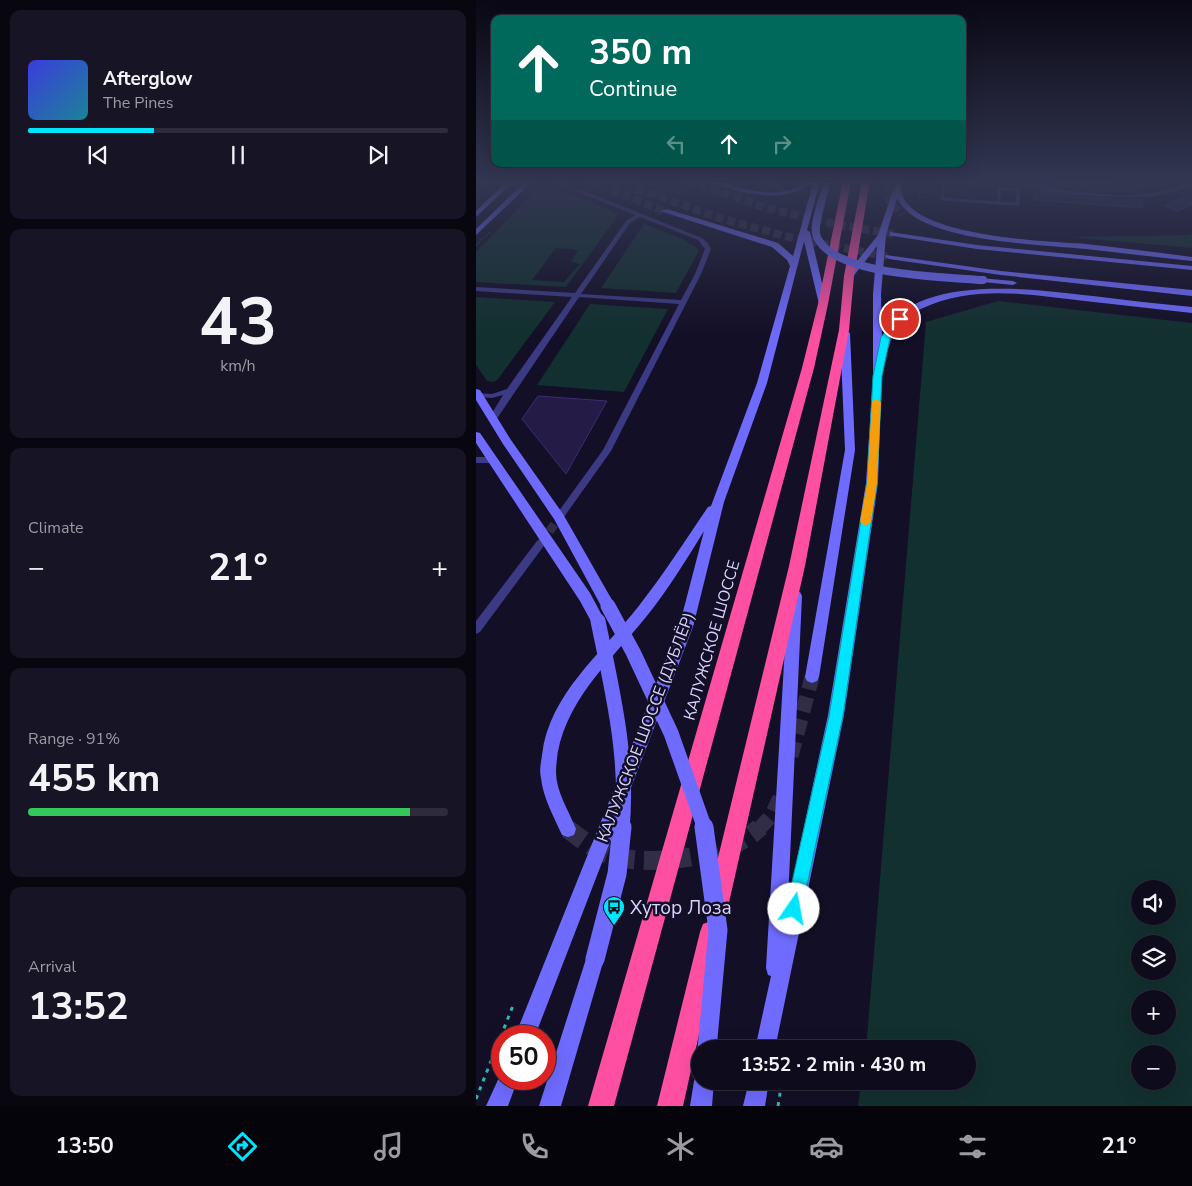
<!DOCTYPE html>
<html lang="en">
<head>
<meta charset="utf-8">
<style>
	body { margin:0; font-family:"Nunito Sans",sans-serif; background:#171425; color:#f1f3f6; height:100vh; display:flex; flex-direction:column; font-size:19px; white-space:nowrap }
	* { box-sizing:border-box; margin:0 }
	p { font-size:16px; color:#9b9ba3 }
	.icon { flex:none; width:28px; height:28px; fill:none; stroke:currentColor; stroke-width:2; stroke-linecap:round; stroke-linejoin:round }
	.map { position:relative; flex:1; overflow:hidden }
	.panel { display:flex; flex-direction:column; gap:10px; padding:10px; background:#08060f; width:476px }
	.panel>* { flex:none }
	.top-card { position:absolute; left:15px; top:15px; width:475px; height:152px; border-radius:10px; box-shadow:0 5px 20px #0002,0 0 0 1px #2e2b3b; background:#00695c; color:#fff; overflow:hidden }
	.tools { position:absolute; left:655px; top:880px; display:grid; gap:10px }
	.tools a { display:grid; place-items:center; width:45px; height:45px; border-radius:50%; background:#0e0b1c; box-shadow:0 5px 20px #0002,0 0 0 1px #2e2b3b; font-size:25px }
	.speed { position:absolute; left:15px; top:1025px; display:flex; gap:10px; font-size:25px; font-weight:700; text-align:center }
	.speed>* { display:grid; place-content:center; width:65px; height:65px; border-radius:50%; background:#0e0b1c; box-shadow:0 5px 20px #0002,0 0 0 1px #2e2b3b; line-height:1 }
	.speed .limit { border:8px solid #d22; background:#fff; color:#111 }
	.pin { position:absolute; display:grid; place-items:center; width:42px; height:42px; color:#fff; margin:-21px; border:2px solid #fff; border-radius:50%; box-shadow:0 1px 5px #0007 }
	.me { position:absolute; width:55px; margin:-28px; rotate:12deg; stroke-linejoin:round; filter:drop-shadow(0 0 4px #0008) }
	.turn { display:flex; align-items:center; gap:18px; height:105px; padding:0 15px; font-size:22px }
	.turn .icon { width:65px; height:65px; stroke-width:2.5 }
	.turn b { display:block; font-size:35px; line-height:42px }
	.lanes { display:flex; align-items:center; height:48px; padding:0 15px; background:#0003; justify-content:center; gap:25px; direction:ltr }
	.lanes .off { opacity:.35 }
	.big { font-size:38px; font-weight:700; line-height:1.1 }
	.panel .card { flex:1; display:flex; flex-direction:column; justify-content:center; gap:8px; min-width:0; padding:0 18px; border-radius:10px; background:#171425 }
	.panel .dial { align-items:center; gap:0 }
	.dial b { font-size:65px; line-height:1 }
	.song { display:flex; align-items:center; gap:15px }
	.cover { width:60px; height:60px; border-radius:8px; background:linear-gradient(135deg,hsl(240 70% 55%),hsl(190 70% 35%)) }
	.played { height:5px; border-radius:2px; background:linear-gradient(90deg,#00e5ff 30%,#2e2b3b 30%) }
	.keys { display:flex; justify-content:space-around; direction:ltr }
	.heat { display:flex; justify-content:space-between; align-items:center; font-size:28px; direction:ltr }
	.charge { height:8px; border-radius:4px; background:linear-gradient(90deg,#34c759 91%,#2e2b3b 0) }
	.trip { position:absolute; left:215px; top:1040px; width:285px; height:50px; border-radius:25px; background:#0e0b1c; box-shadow:0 5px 20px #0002,0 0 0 1px #2e2b3b; font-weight:700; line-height:50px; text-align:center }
	.menu { display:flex; height:80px; justify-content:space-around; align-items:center; background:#06040b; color:#9b9ba3 }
	.menu .icon { width:35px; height:35px }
	.menu .active { color:#00e5ff }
	.menu b { font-size:22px; color:#f1f3f6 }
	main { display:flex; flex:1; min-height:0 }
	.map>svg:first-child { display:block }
</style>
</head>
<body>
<main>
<section class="panel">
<div class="card">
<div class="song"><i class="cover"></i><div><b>Afterglow</b><p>The Pines</p></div></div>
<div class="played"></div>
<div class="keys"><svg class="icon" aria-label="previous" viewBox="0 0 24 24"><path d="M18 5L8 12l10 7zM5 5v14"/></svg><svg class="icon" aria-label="pause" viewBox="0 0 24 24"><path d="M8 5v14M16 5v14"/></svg><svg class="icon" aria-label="next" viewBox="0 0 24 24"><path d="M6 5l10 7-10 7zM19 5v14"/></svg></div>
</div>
<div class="card dial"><b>43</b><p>km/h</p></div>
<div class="card"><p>Climate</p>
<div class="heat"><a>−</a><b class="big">21°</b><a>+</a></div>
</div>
<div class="card"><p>Range · 91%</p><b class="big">455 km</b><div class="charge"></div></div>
<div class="card"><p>Arrival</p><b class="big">13:52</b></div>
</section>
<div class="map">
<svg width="716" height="1106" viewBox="0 0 716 1106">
	<rect width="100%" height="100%" fill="#130f26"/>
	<path fill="#12302f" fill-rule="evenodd" d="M67,183l76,31 -53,73 -90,-5v-30zM80,248l22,2 -7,12 9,2 -16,18 -32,-2z
		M168,224l41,16 13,9v3l-22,41 -75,-5z
		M716,233v15l-123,-11 121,-2z
		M0,297l79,5 -57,77 -4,3 -7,-1 -11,-16z
		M522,301l194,22v783h-334l3,-25h106v-32h-101l60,-727zM664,889h27v27h-27zM664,944h27v27h-27zM664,999h27v27h-27zM664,1054h27v27h-27z
		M114,304l78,5 -44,83 -87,-7z"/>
	<path fill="#241b47" stroke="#3b2d73" d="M558,181l104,4 2,7 -44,-1 -59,-7 -3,-1z
		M558,190l49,8 58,1 2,9 -109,-8z
		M709,197l7,2v5l-15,7 -12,-5z
		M62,396l69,5 -41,73 -44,-55z"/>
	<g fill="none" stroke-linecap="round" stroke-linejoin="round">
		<path stroke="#312d47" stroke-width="9" stroke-dasharray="9 5" stroke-linecap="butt" d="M65,543l20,-28"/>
		<path stroke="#312d47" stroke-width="8" stroke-dasharray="8 4" stroke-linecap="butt" d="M113,181l75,30
			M138,181l109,38 66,18 100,20
			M212,181l79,27 67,16 59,10
			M409,183l4,18 13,14"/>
		<path stroke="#312d47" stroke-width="15" stroke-dasharray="15 8" stroke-linecap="butt" d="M315,756l21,-79
			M283,829l13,-14 9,-20"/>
		<path stroke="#312d47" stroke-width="19" stroke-dasharray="19 9" stroke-linecap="butt" d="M92,829c13,10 27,21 42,26 39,13 121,2 150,-28"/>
		<path stroke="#2fb8b0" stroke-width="1" stroke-dasharray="1 2.5" stroke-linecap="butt" d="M444,181l-1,14 7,3
			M0,245l14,-13"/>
		<path stroke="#2fb8b0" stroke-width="3" stroke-dasharray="4 5.5" stroke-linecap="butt" d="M0,1099l38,-96
			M302,1106l4,-25"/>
		<path stroke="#3d3a85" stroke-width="3" d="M286,181l26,11
			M468,181l-2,18 57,4
			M523,188l19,2v14l-19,-1z"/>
		<path fill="#3d3a85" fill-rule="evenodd" d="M75,181h8l143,57 5,4 4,7 -10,25 -90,177 -47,66 -3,1 -5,-3 47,-65 76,-146 -100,-7 -83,123h-6l-1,-2 14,-23 -11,3 -14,-1h-2v-4l16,1 15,-5 65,-92 -96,-6v-4l99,6 51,-72 9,-6zM164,217l58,23 7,9 -10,25 -14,26 -100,-6 49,-71z
			M543,181h5l3,3 10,2c39,5 78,12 117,7 13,-2 25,-7 38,-11v4c-12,4 -25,8 -37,10 -24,3 -122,1 -136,-15z
			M0,457h17l4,3 -4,3h-17z
			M64,540l5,4 -2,3 -63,85 -4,2v-13l61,-80z"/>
		<path fill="#6f6bff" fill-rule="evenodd" d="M31,181h7l-38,36v-6z
			M50,181h7l-57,54v-6z
			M242,181c22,7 47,15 69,10 16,-4 15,-10 33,-10l-13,49 3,2 17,72 -4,3 -4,-3 -15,-63 -37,142 -43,119 -31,125 -158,409h-20l164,-409 25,-96c-18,29 -36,59 -58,86 -37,46 -89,90 -90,155 0,20 13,39 20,57l-2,6 -6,2 -6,-2c-8,-18 -19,-37 -21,-57 -2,-8 0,-15 1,-23 7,-61 60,-102 96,-148 25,-32 47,-66 70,-100l3,-1 46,-123 33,-117 -3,-6 -15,-13 -112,-36 7,-2 111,34 15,13 20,-73c-25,17 -53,14 -82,6 -7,-2 -15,-3 -21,-7z
			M349,181h6l-6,22 -4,2 -4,-2z
			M406,181h7l-4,4 -2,-1z
			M420,181h6c-13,57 150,60 184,63 35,4 70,8 106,13v4c-36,-4 -71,-8 -106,-12 -44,-5 -169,-6 -189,-51l-11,37 -5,59 1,45c27,-69 155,-49 211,-43 33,4 66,8 99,11v6c-36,-4 -71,-8 -107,-12 -53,-6 -111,-17 -162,7 -11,5 -22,14 -29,24 -4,7 -4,19 -12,23l-4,128 -34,232 -69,334h-20l16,-73 -3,-1 -2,-7 22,-372 2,-4 5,-1 5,1 2,4 -14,305 40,-186 38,-232 7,-107v-82l4,-48 -25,32 -7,-2 33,-41z
			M414,232l87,13 215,21v4l-215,-21 -84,-13h-3z
			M410,255l115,16 191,19v6l-191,-21 -112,-16 -4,-2z
			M504,278l33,3 4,2 -4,2 -30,-3 -4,-2z
			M369,330l5,3 5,117 -36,227 -2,4 -5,2 -5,-2 -2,-4 40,-227 -5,-117z
			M0,389l4,1 31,50 52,74 49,86 -2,4 -5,1 -5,-1 -46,-85 -51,-75 -27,-44z
			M0,432l4,1 110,160 15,28 -2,4 -5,2 -5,-2 -13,-24 -104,-158z
			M119,950l7,2 2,7 -43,147h-22l47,-147 2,-7z
			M26,1071v8h16l-10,27h-22z
			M224,1072v9h14l-2,25h-22l4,-25 3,-7z
			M273,1081h20l-4,25h-22z"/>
		<path fill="#ff4fa3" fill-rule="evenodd" d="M367,181h8l-23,123 -14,64 -200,738h-26l214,-738 16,-64z
			M386,181h8l-16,95 -5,54 -44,236 -77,341 -3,8 -8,3 -8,-3 -3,-8 83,-341 50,-236 5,-54z
			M235,921l8,3 3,8 -39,174h-26l43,-174 3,-8z"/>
		<path stroke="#6f6bff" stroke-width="8" d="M345,203c-2,10 -8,24 -4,34 17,39 128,40 166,43"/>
		<path stroke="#6f6bff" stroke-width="12" d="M129,600l4,8"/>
		<path stroke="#6f6bff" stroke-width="15" d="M132,606l25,46 38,81 34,96
			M122,621c14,68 31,137 24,208"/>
		<path stroke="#6f6bff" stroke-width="19" d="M228,827l14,103 -11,119
			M119,959l22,-85 5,-47"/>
	</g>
	<linearGradient id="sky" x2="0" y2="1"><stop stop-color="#0a0815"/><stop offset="0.54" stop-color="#333752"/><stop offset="1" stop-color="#333752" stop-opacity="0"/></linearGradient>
	<rect width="716" height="336" fill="url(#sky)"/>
	<path fill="#00e5ff" stroke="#0095a6" d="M421,317l7,2 -14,19 -8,38 -5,107 -34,233 -41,193 -2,6 -6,2 -6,-2 -2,-6 43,-193 38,-233 6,-107 8,-39z"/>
	<path fill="#f59e0b" d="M400,399l5,3 -4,81 -6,39 -5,4 -6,-4 7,-39 5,-81z"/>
	<defs>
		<g id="bus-pin" transform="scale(1.125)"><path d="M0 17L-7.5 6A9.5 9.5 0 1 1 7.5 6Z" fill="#00e5ff" stroke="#130f26"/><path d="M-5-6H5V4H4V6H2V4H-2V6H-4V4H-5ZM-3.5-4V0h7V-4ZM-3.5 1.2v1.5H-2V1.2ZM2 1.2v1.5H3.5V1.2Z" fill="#111"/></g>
	</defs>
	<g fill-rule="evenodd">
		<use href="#bus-pin" x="138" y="907"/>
	</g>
	<g text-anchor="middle" stroke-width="5" stroke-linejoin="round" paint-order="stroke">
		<g font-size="16" fill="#d9d4ff" stroke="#130f26">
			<text transform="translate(235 640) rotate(-74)" y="6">КАЛУЖСКОЕ ШОССЕ</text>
			<text transform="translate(169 727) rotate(-69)" y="6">КАЛУЖСКОЕ ШОССЕ (ДУБЛЁР)</text>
		</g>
		<g font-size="19" fill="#d9d4ff" stroke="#130f26" text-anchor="start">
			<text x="154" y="914">Хутор Лоза</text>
		</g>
	</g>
</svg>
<div class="tools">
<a><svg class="icon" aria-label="sound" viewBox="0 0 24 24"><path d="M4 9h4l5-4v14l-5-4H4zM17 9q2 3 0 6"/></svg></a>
<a><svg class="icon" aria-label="layers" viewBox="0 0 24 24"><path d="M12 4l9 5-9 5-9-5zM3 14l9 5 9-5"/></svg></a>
<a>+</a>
<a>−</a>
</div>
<div class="speed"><div class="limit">50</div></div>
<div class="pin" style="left:424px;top:319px;background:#d93025"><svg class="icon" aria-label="arrive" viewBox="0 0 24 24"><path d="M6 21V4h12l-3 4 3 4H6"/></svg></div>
<svg class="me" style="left:318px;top:909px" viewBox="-20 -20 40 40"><circle r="19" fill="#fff"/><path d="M0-13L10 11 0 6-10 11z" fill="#00e5ff"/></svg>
<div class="trip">13:52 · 2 min · 430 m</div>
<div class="top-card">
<div class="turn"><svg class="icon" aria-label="ahead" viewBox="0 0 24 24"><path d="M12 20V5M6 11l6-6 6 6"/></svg><div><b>350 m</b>Continue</div></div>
<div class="lanes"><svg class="icon off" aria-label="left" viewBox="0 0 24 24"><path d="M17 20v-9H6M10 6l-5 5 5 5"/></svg><svg class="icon" aria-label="ahead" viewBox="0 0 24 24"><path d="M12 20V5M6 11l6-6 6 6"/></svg><svg class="icon off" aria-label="right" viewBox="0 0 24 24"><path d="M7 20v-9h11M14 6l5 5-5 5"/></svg></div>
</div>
</div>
</main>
<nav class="menu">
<b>13:50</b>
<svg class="icon active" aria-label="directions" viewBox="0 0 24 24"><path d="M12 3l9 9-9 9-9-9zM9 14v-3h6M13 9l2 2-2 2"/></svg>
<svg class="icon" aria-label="music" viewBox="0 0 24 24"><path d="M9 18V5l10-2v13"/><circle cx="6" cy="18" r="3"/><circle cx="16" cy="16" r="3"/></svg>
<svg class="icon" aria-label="phone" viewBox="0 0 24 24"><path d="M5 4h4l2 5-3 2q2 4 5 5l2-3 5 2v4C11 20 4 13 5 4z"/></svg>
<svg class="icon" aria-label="climate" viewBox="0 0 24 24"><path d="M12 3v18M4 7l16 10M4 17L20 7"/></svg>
<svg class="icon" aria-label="car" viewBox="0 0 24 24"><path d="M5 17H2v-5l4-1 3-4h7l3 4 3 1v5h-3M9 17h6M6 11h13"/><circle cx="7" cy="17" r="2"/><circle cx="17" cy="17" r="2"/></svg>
<svg class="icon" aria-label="filters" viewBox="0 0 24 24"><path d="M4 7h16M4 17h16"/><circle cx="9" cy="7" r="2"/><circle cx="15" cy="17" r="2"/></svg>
<b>21°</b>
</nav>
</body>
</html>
